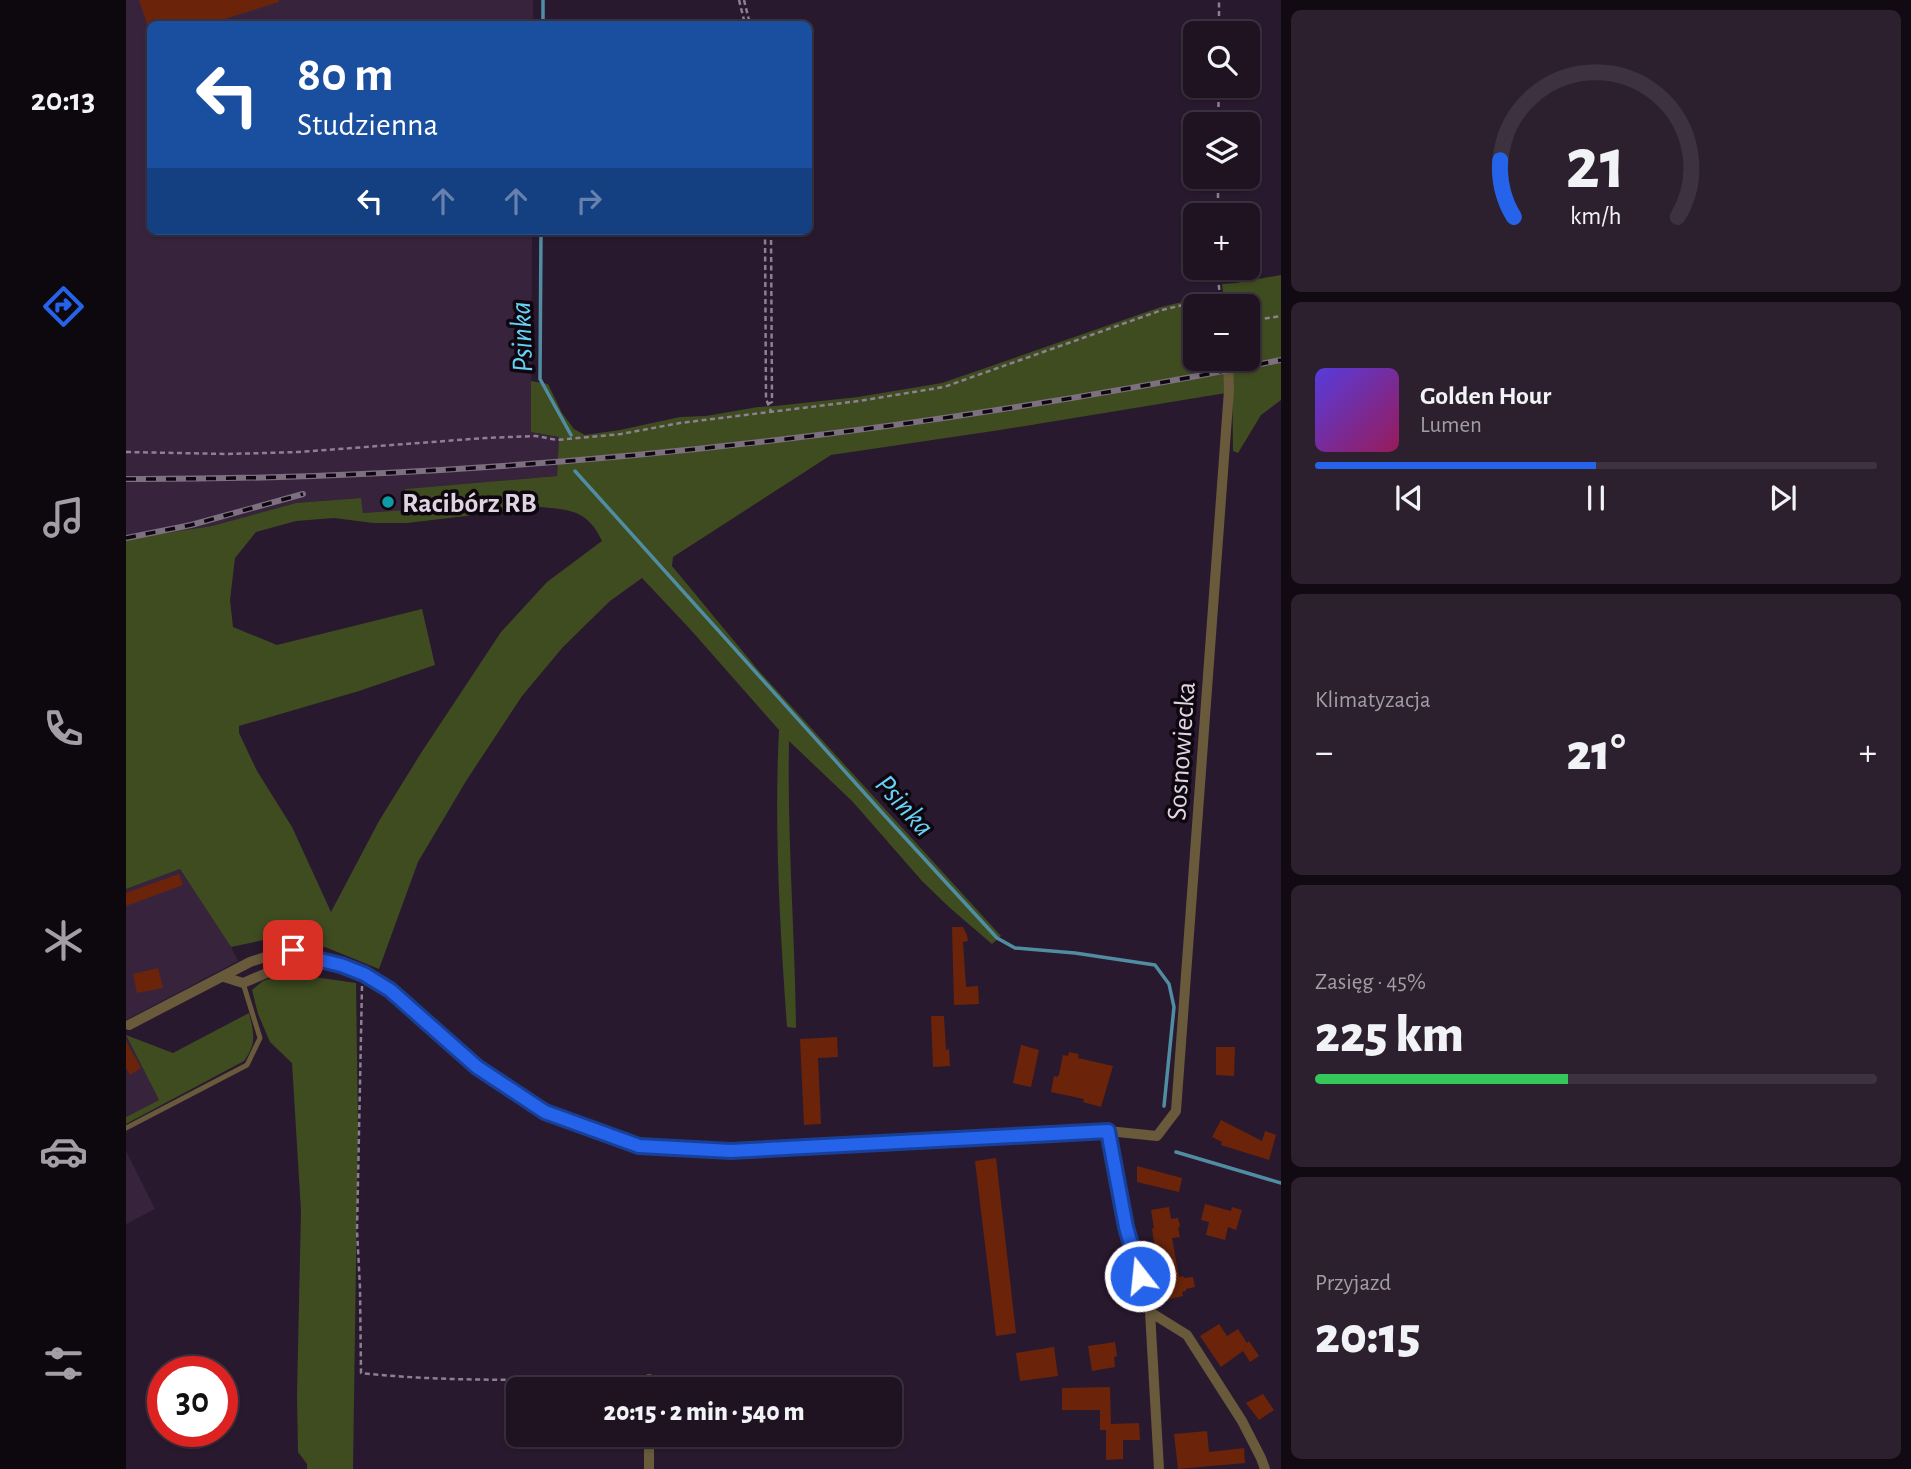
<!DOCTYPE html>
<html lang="pl">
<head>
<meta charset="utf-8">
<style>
	body { margin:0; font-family:"Alegreya Sans",sans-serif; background:#2c202f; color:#f1f3f6; height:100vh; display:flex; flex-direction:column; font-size:26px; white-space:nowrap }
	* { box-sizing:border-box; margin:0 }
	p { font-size:23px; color:#a19ea5 }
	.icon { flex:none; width:38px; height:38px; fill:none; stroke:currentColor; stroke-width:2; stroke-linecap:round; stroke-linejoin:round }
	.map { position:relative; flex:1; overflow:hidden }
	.sheet { display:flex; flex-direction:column; gap:10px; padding:10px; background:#110a13; width:630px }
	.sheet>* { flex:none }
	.guide { position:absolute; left:21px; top:21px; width:665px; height:214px; border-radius:10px; box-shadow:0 2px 5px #0004,0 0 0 2px #3c3240; background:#1a4fa0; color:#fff; overflow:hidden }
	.controls { position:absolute; left:1057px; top:21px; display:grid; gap:14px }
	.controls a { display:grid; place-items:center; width:77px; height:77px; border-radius:10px; background:#1f1322; box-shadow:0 2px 5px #0004,0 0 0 2px #3c3240; font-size:35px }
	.speed { position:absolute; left:21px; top:1356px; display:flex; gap:14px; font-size:35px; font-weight:700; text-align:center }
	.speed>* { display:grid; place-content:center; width:91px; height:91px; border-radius:50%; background:#1f1322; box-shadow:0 2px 5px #0004,0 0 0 2px #3c3240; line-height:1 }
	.speed .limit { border:10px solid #d22; background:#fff; color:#111 }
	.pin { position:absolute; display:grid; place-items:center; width:60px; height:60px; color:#fff; margin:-30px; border-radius:14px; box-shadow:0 4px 10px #0006 }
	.me { position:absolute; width:77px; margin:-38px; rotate:344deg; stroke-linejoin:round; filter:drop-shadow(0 0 5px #0008) }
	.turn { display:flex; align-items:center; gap:24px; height:147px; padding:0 35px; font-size:32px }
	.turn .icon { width:91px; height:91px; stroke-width:2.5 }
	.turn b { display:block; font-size:49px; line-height:60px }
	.lanes { display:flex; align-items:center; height:66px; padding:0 35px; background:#0003; justify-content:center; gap:35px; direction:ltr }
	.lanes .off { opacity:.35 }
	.big { font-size:52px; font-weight:800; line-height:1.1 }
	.sheet .card { flex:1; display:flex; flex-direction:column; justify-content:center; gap:10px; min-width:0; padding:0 24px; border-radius:10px; background:#2c202f }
	.sheet .dial { align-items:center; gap:0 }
	.dial svg { height:182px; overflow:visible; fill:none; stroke:#3c3240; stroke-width:7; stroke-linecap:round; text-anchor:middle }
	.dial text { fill:#f1f3f6; stroke:none }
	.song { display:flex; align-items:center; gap:21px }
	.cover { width:84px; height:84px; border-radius:10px; background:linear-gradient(135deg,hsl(250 70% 55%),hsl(330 70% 35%)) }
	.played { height:7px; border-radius:4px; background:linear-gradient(90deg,#2563eb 50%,#3c3240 50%) }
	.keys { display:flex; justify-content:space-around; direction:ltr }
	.heat { display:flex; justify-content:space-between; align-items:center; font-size:38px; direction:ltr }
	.charge { height:10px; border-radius:5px; background:linear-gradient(90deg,#34c759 45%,#3c3240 0) }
	.trip { position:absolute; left:380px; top:1377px; width:396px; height:70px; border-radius:10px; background:#1f1322; box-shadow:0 2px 5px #0004,0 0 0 2px #3c3240; font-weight:800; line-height:70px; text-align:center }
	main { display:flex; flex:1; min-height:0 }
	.dock { display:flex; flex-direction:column; width:126px; justify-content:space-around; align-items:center; background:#0c080e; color:#a19ea5 }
	.dock .icon { width:49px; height:49px }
	.dock .selected { color:#2563eb }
	.dock b { font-size:32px; color:#f1f3f6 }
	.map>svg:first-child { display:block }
</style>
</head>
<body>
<main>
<nav class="dock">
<b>20:13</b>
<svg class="icon selected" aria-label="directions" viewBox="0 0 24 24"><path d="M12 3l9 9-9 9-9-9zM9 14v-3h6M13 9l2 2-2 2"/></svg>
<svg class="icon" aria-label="music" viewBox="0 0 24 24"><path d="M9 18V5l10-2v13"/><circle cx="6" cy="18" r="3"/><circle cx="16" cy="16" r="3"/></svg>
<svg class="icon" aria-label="phone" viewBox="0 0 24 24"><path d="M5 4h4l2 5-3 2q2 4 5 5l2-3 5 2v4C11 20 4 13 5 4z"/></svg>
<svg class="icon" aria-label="climate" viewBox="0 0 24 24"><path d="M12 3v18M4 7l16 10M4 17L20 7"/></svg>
<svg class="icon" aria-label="car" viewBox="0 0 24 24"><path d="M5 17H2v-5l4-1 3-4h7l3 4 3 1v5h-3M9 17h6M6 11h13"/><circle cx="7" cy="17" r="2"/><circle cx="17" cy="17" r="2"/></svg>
<svg class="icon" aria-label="filters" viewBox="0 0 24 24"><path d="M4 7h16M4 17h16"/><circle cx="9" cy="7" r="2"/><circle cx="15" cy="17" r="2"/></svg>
</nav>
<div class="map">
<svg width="1155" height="1469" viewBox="0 0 1155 1469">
	<rect width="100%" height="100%" fill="#29192e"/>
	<path fill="#38233d" d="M0,0h407v24h-383v207h382l-1,201 28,5 -2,39 -152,13 1,21 -43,3 -2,-15 -65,5 -84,23 -86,13z
		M54,869l51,78 7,14 -112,59v-131z
		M0,1035l33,65 -33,17z
		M0,1151l29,58 -29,15z"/>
	<path fill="#3f4c20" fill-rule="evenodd" d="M1155,275v125l-20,15 -23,38 -5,-2 -1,-92h16v-53h-23l-3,-22 14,-1z
		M1086,295l5,11h-22v53h28l3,34 -226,37 -169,25 -158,102 -1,9 87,105 242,265 -9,8 -42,-36 -28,-27 -69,-79 -64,-61c-2,96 6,191 7,287l-9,-1c-7,-99 -13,-198 -8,-297l-89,-101 -48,-51 -32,23 -47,46 -41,49 -56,85 -48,81 -39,107 -54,-22 -33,-3 -15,-6 -9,-1 -4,3 -33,7 -51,-78 -54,20v-350l86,-13 84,-23 65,-5 2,15 43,-3 -1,-21 152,-13 2,-39 -28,-5v-51l17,3 14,29 12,16 11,6 35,-5 60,-13 26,-1 52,-9 17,-1 83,-9 84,-14 219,-76zM415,507c29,3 47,3 61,34l-55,41 -46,50 -80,121 -42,68 -48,91 -39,-85 -35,-56 -18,-38v-7l120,-35 76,-26 -13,-56 -145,36 -44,-18 -3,-27 5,-42 21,-26 40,-11 38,-3 39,5h34z
		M160,973l70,10 2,145 -5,341h-46v-5l-9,-12 -1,-57 4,-184 -9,-148 -22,-21 -12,-28 -6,-24 11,-9z
		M123,1013c5,20 8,30 -5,48l-118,63v-7l33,-17 -33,-65 47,18z"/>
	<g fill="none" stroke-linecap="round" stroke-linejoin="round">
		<path stroke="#508da2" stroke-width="3.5" d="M417,24v-24
			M415,231l-1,148 31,56
			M449,471l311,346 111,121 18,10 60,5 80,12 14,19 5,23 -10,99
			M1050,1152l105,31"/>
	</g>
	<path fill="#6b2409" d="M13,0h140v2l-71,22h-61z
		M53,874l4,11 -57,21v-13z
		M826,927h11l4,8 1,6 -5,1 3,45 12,-1 1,18 -25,1z
		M32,968l5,20 -26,5 -4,-19z
		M805,1016h13l2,34 3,-1 1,17 -17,1z
		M711,1037l1,20 -20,1 3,66 -17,1 -4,-86z
		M0,1041l15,27 -11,7 -4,-7z
		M895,1045l18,5 -8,37 -18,-4z
		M1090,1047h19l-1,29 -18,-1z
		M943,1052l10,2 -1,4 35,8 -12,41 -18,-5 1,-3 -33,-7 3,-16 3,1 2,-2 4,-20 5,1z
		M1095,1120l41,21 3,-10 11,4 -7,25 -48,-15 1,-3 -10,-5z
		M870,1158l20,175 -20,3 -21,-175z
		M1011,1166l45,12 -3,14 -42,-10z
		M1079,1204l26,7 1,-4 10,3 -6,20 -8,-3 -3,13 -19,-5 3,-13 -8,-2z
		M1043,1207l2,12 7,-1 2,8 -2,2 2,9 -8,1 7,39 4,-1 1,2 9,-1 2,10 -9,2v2l-4,1 1,4 -17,4 -6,-39h-2l-4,-19 -2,-13 2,-1 -3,-18z
		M1093,1324l8,12 11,-7 9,14 2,-2 10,15 -9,6 -7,-11 -22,16 -21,-31z
		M989,1342l2,14 -3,1 1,10 -23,4 -4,-25z
		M928,1347l4,29 -38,5 -4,-28z
		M984,1387l1,37 28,-1 1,17h-17v19l-17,1v-30h-6v-20h-38v-22z
		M1137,1394l11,16 -15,10 -13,-17z
		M1081,1431l2,21 35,-4 1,15 -67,6 -4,-35z"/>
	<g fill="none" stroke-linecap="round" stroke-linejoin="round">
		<path stroke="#8d8091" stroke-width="2.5" stroke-dasharray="5 3.5" stroke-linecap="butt" d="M613,0l6,24
			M618,0l6,24
			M1093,33v-33
			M1092,124l1,-38
			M1092,215v-38
			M639,231l1,168 5,12
			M1091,268l4,38
			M1122,321l33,-5
			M642,404l4,-2 -1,-171
			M0,452l102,2 71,-2 186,-14 51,-2 21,4 64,-6 59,-11 179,-22 85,-14 218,-77 38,-9 20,2
			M236,986l-5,244 3,58 1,85c92,10 185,6 277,6"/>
		<path stroke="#685a3b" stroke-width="5" d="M0,1128l121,-63 13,-27 -17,-55"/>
		<path stroke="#685a3b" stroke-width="10" d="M167,950l27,10 21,5 23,9 26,16 86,77 69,45 94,34 92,5 377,-20 49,5 19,-25 53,-721 -1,-31
			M170,965l24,-5
			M98,977l19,6 40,-17
			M3,1025l121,-63 30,-10
			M982,1131l18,96 24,85 9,157
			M1024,1312l37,23 55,86 19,37 4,11
			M523,1379v11
			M523,1435v34"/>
		<g stroke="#7d7081" stroke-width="6">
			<path id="rail" d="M0,479c388,1 775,-44 1155,-119
				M0,538l65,-13 112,-31"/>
		</g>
		<use href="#rail" stroke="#0e0710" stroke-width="3.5" stroke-dasharray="10" stroke-linecap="butt"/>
	</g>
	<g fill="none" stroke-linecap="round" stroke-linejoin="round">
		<g stroke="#184099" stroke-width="18">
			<path id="route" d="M167,950l27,10 21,5 23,9 26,16 87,77 68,45 94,34 92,5 377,-20 18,96 14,49"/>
		</g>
		<use href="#route" stroke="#2563eb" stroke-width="12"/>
	</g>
	<circle fill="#0f9aa8" stroke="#0e0710" stroke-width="2.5" cx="262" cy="502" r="7"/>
	<g text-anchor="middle" stroke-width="7" stroke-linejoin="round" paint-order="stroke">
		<g font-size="28" font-weight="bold" fill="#dfd5e2" stroke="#0e0710" text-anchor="start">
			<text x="276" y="512">Racibórz RB</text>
		</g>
		<g font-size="28" fill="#dfd5e2" stroke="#0e0710">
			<text transform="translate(1054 751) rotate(-86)" y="10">Sosnowiecka</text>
		</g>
		<g font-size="30" font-style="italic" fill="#66d3f5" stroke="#0e0710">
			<text transform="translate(395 337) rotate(-92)" y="10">Psinka</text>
			<text transform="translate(779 805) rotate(48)" y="10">Psinka</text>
		</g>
	</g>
</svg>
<div class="controls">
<a><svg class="icon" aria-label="search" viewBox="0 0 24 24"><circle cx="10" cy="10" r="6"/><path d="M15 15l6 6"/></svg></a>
<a><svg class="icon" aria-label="layers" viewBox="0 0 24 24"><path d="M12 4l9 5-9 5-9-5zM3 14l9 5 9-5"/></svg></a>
<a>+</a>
<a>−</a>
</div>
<div class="speed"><div class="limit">30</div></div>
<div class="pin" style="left:167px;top:950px;background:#d93025"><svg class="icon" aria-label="arrive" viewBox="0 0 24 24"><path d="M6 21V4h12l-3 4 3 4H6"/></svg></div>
<svg class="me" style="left:1014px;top:1276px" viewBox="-20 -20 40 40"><circle r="17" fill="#2563eb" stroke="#fff" stroke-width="3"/><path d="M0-11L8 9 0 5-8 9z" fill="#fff"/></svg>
<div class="trip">20:15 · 2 min · 540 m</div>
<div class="guide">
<div class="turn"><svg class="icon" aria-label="left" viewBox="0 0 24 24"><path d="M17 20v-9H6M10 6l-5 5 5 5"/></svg><div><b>80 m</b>Studzienna</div></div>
<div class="lanes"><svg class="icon" aria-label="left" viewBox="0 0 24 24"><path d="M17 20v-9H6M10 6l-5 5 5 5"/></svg><svg class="icon off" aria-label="ahead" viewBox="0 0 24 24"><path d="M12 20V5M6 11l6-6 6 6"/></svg><svg class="icon off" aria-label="ahead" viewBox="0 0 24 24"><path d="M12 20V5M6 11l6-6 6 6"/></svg><svg class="icon off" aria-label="right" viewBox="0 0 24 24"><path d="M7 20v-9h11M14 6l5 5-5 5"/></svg></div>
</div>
</div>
<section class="sheet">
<div class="card dial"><svg viewBox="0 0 100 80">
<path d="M14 69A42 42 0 1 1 86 69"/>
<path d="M14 69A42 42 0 0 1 8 44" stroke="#2563eb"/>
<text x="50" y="56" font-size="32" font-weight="700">21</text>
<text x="50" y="72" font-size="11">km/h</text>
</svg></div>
<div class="card">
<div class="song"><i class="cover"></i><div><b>Golden Hour</b><p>Lumen</p></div></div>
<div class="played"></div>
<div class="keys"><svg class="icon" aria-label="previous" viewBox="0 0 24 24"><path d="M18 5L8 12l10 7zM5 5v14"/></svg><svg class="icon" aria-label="pause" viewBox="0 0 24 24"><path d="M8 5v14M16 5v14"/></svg><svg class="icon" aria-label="next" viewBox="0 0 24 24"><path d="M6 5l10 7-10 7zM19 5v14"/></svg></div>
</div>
<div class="card"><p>Klimatyzacja</p>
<div class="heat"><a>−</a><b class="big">21°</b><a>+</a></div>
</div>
<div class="card"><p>Zasięg · 45%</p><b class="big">225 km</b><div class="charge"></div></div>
<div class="card"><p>Przyjazd</p><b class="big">20:15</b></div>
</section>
</main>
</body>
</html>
